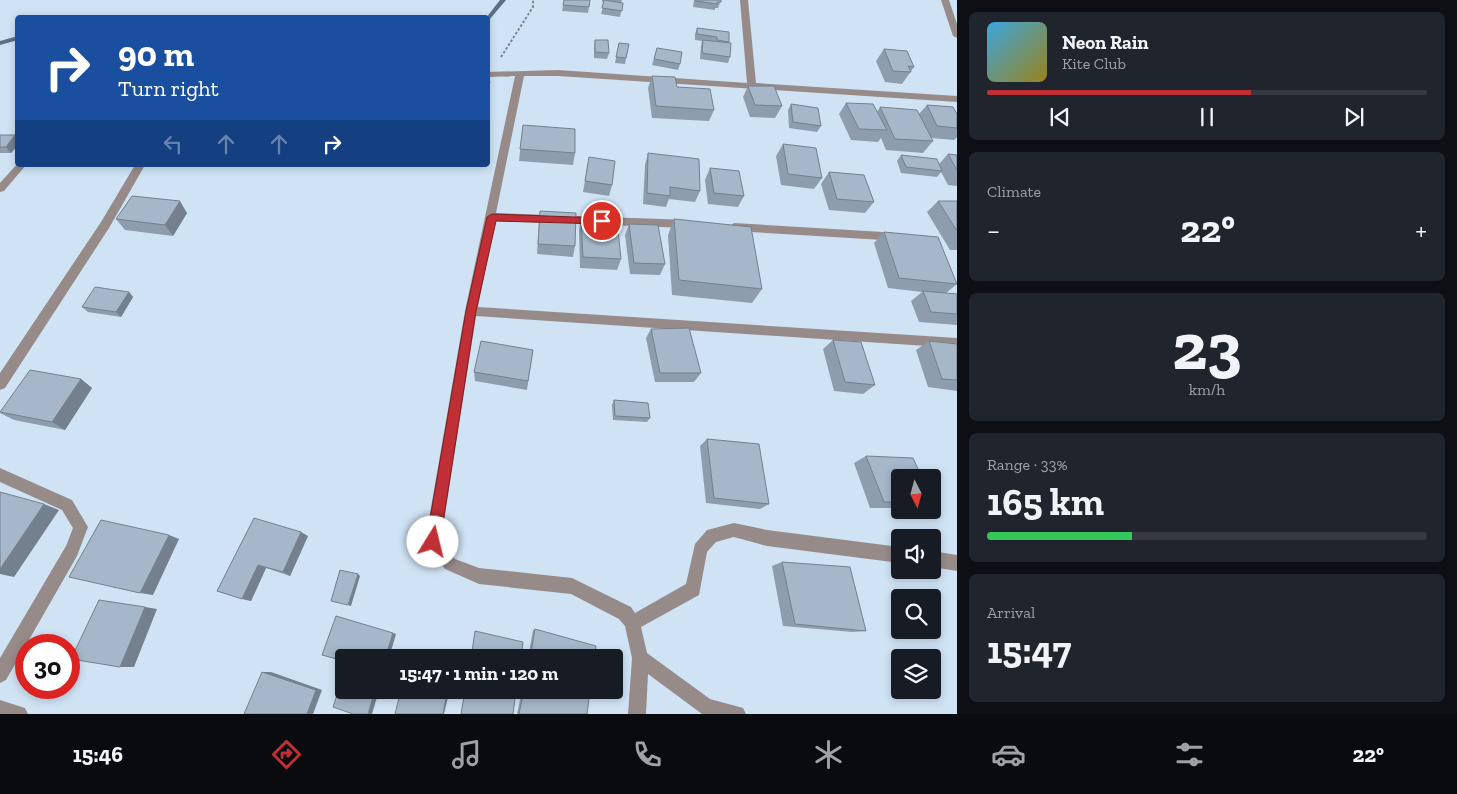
<!DOCTYPE html>
<html lang="en">
<head>
<meta charset="utf-8">
<style>
	body { margin:0; font-family:"Zilla Slab",serif; background:#20242c; color:#f1f3f6; height:100vh; display:flex; flex-direction:column; font-size:19px; white-space:nowrap }
	* { box-sizing:border-box; margin:0 }
	p { font-size:16px; color:#9ea1a6 }
	.icon { flex:none; width:28px; height:28px; fill:none; stroke:currentColor; stroke-width:2; stroke-linecap:round; stroke-linejoin:round }
	.map { position:relative; flex:1; overflow:hidden }
	.panel { display:flex; flex-direction:column; gap:12px; padding:12px; background:#0d0f14; width:500px }
	.panel>* { flex:none }
	.guide { position:absolute; left:15px; top:15px; width:475px; height:152px; border-radius:5px; box-shadow:0 2px 8px #0003; background:#1a4fa0; color:#fff; overflow:hidden }
	.needle { width:32px; rotate:174deg }
	.controls { position:absolute; left:891px; top:469px; display:grid; gap:10px }
	.controls a { display:grid; place-items:center; width:50px; height:50px; border-radius:5px; background:#171b24; box-shadow:0 2px 8px #0003; font-size:25px }
	.speed { position:absolute; left:15px; top:634px; display:flex; gap:10px; font-size:25px; font-weight:700; text-align:center }
	.speed>* { display:grid; place-content:center; width:65px; height:65px; border-radius:50%; background:#171b24; box-shadow:0 2px 8px #0003; line-height:1 }
	.speed .limit { border:8px solid #d22; background:#fff; color:#111 }
	.pin { position:absolute; display:grid; place-items:center; width:42px; height:42px; color:#fff; margin:-21px; border:2px solid #fff; border-radius:50%; box-shadow:0 1px 5px #0007 }
	.me { position:absolute; width:55px; margin:-28px; rotate:9deg; stroke-linejoin:round; filter:drop-shadow(0 0 4px #0008) }
	.turn { display:flex; align-items:center; gap:18px; height:105px; padding:0 20px; font-size:22px }
	.turn .icon { width:65px; height:65px; stroke-width:2.5 }
	.turn b { display:block; font-size:35px; line-height:42px }
	.lanes { display:flex; align-items:center; height:48px; padding:0 20px; background:#0003; justify-content:center; gap:25px; direction:ltr }
	.lanes .off { opacity:.35 }
	.big { font-size:38px; font-weight:700; line-height:1.1 }
	.panel .widget { flex:1; display:flex; flex-direction:column; justify-content:center; gap:8px; min-width:0; padding:0 18px; border-radius:8px; background:#20242c }
	.panel .dial { align-items:center; gap:0 }
	.dial b { font-size:65px; line-height:1 }
	.song { display:flex; align-items:center; gap:15px }
	.cover { width:60px; height:60px; border-radius:8px; background:linear-gradient(135deg,hsl(200 70% 55%),hsl(50 70% 35%)) }
	.played { height:5px; border-radius:2px; background:linear-gradient(90deg,#bf2f35 60%,#363941 60%) }
	.keys { display:flex; justify-content:space-around; direction:ltr }
	.heat { display:flex; justify-content:space-between; align-items:center; font-size:28px; direction:ltr }
	.charge { height:8px; border-radius:4px; background:linear-gradient(90deg,#34c759 33%,#363941 0) }
	.trip { position:absolute; left:335px; top:649px; width:288px; height:50px; border-radius:5px; background:#171b24; box-shadow:0 2px 8px #0003; font-weight:700; line-height:50px; text-align:center }
	.tab-bar { display:flex; height:80px; justify-content:space-around; align-items:center; background:#090b0e; color:#9ea1a6 }
	.tab-bar .icon { width:35px; height:35px }
	.tab-bar .active { color:#bf2f35 }
	.tab-bar b { font-size:22px; color:#f1f3f6 }
	main { display:flex; flex:1; min-height:0 }
	.map>svg:first-child { display:block }
</style>
</head>
<body>
<main>
<div class="map">
<svg width="957" height="714" viewBox="0 0 957 714">
	<rect width="100%" height="100%" fill="#cfe3f5"/>
	<g fill="none" stroke-linecap="round" stroke-linejoin="round">
		<path fill="#5b7083" fill-rule="evenodd" d="M500,0h6l-16,19h-2v-1h-2z
			M18,36v4l-18,5v-4z"/>
		<path stroke="#788693" stroke-width="2" stroke-dasharray="2.5 2" stroke-linecap="butt" d="M501,57l32,-50v-7"/>
		<path fill="#978b8a" fill-rule="evenodd" d="M740,0h8l8,83 201,13v6l-399,-26h-34l-28,137 193,7 5,4 -5,4 -194,-7 -17,86 479,31v10l-481,-32 -35,224 14,19 24,9 93,10 59,29 4,6 51,-29 9,-40 12,-14 27,-7 33,7 133,17v16l-133,-17 -33,-9 -18,5 -9,10 -8,43 -58,32 6,26 63,46 33,9 3,6h-44l-54,-40 -2,40h-18l4,-56 -7,-32 -6,-7 -48,-25 -92,-10 -34,-15 -20,-27 40,-231 50,-235 -27,1v-5l70,-2 189,13z
			M941,0h8l8,24v14l-4,-2z
			M18,163v2h8l-22,26 -4,1v-9z
			M135,165h10l-36,63 -104,160 -5,2v-17l101,-151z
			M734,223l149,9 5,4 -5,4 -149,-9 -5,-4z
			M0,468l72,32 16,27 -11,29 -71,124 -6,3v-25l66,-112 7,-18 -11,-18 -62,-28z
			M932,551l25,4v16l-25,-4z
			M0,700l25,8 3,6h-28z"/>
	</g>
	<path fill="#8e9dad" d="M564,0h26l-2,13 -26,-2z
		M602,0h20l-1,3h2l-3,14 -19,-3 3,-12h-2z
		M694,0h27l-3,8h-3v2l-22,-3z
		M697,28l32,14 -1,1 2,14 -2,6 -28,-4 1,-13 1,-5 -7,-1v-6z
		M595,40l14,13 -2,6 -13,-1v-12z
		M619,43l10,1 -4,20 -10,-1z
		M657,48l23,16 -2,6 -26,-5z
		M884,49l30,18 -12,17 -17,-2 -9,-21z
		M652,76l25,11 37,23 -5,11 -57,-3 -4,-30z
		M488,81h2l-1,12h-1z
		M748,86l34,20 -7,12 -25,-1 -7,-20z
		M846,103l31,9 3,-5 39,7 8,-9 30,8v24l-3,3 -23,-2 2,3 -10,12 -37,-3 -5,-12 -3,4 -27,-2 -12,-26z
		M791,104l30,22 -4,6 -28,-4 -1,-18z
		M523,125l52,28 -2,12 -54,-4z
		M0,135h15l3,3v7l-7,8h-11z
		M783,144l39,34 -8,11 -33,-4 -5,-29z
		M648,153l52,38 -5,11 -26,-3 -3,8 -23,-3 2,-39z
		M948,154l9,1v31l-9,-1 -7,-13 -4,5 -36,-4 -4,-12 4,-6 38,9z
		M589,157l23,28 -3,11 -26,-4z
		M710,168l34,28 -6,11 -30,-3 -3,-24z
		M829,172l45,30 -9,11 -36,-3 -8,-26z
		M938,201h19v49h-7l-23,-38z
		M540,211l35,35 -2,11 -36,-3 2,-32z
		M187,213l-14,23 -48,-6 -9,-11z
		M581,219l40,40 -4,11 -37,-2 -1,-38z
		M674,219l88,70 -10,14 -80,-8 -4,-60z
		M629,224l36,40 -5,11 -30,-1 -5,-39z
		M884,232l73,52 -11,9 11,1v31l-38,-3 -8,-21 11,-9 -34,-4 -14,-45z
		M129,292l4,5 -12,20 -33,-5 -6,-5z
		M651,329l50,44 -7,9h-39l-9,-44z
		M833,340l42,45 -12,9 -29,-3 -11,-42z
		M929,341l28,3v47l-29,-4 -12,-37z
		M533,350l-6,40 -52,-9 -1,-9z
		M81,379l11,9 -27,42 -51,-10 -14,-7z
		M614,400l36,18 -3,4 -34,-2 -1,-15z
		M707,439l62,65 -9,5 -54,-6 -6,-57z
		M866,456l34,22v30h-30l-16,-45z
		M308,536l-18,40 -24,-8 -15,33 -34,-10z
		M782,562l84,69 -14,1 -69,-6 -11,-60z
		M535,629l59,29h-66l5,-28z
		M522,690h68l-3,24h-70z"/>
	<path fill="#74808d" d="M15,135l3,3v7l-7,8 -5,-6z
		M180,201l7,12 -14,23 -8,-11z
		M129,292l4,5 -12,20 -5,-5z
		M81,379l11,9 -27,42 -13,-8z
		M44,504l15,6 -45,67 -14,-3v-5z
		M301,532l7,4 -18,40 -7,-4z
		M169,535l10,4 -26,56 -13,-2z
		M258,565l8,3 -15,33 -9,-2z
		M358,574l2,2 -9,30 -3,-1z
		M145,607l12,2 -23,58h-14z
		M393,633l3,1 -7,24h-4z
		M262,672h9l51,18 -9,24h-6z
		M375,690h4l-7,24h-4z
		M417,690h5l26,7 -4,17h-1z"/>
	<path fill="#a5b7c9" stroke="#74808d" d="M564,0h26l-1,7 -26,-2z
		M604,0l19,3 -1,8 -20,-3z
		M695,0h26v2h-4v2l-22,-3z
		M697,28l32,4v10l-12,-2v-3l-20,-3z
		M595,40h13l1,13 -14,-1z
		M703,40l28,3 -1,14 -28,-4z
		M619,43l10,1 -3,14 -10,-1z
		M657,48l25,4 -2,12 -26,-5z
		M884,49l23,2 7,16 -6,-1 3,6 -18,-1z
		M652,76l23,1 2,10 33,2 4,21 -58,-4z
		M488,81h2l-1,6h-1z
		M748,86h26l8,20 -27,-1z
		M846,103l27,1 14,26 -28,-1z
		M791,104l27,4 3,18 -28,-4z
		M927,105l26,2 4,7v14l-20,-2z
		M880,107l37,3 16,31 -38,-2z
		M523,125l52,4v24l-55,-4z
		M0,135h15l-9,12h-6z
		M783,144l33,4 6,30 -34,-4z
		M648,153l51,6 1,32 -30,-4v9l-23,-3z
		M948,154l9,1v15z
		M901,155l36,4 5,12 -36,-4z
		M589,157l26,4 -3,24 -27,-4z
		M710,168l29,3 5,25 -30,-3z
		M829,172l35,3 10,27 -37,-3z
		M132,196l48,5 -15,24 -49,-6z
		M938,201h19v30z
		M540,211l36,2 -1,33 -37,-2z
		M581,219l36,1 4,39 -38,-2z
		M674,219l77,8 11,62 -83,-9z
		M629,224l29,1 7,39 -31,-1z
		M884,232l54,5 19,47 -58,-6z
		M95,287l34,5 -13,20 -34,-5z
		M923,291l34,3v20l-26,-2z
		M689,328l12,45h-41l-9,-44z
		M833,340l28,2 14,43 -30,-3z
		M481,341l52,9 -5,31 -54,-9z
		M929,341l28,3v36l-15,-1z
		M30,370l51,9 -29,43 -52,-10z
		M614,400l34,3 2,15 -35,-2z
		M707,439l52,5 10,60 -55,-6z
		M866,456l47,2 9,20h-22v24h-16z
		M0,492l44,12 -44,65z
		M254,518l47,14 -18,40 -25,-7 -16,34 -25,-8z
		M101,520l68,15 -29,58 -71,-16z
		M782,562l68,5 16,64 -71,-7z
		M340,570l18,4 -10,31 -17,-4z
		M99,600l46,7 -25,60 -49,-8z
		M336,616l57,17 -8,25h-41v3l-22,-6z
		M535,629l61,17 -2,12h-64z
		M475,631l48,11 -2,16h-50z
		M262,672l54,18 -9,24h-63z
		M344,674v16h31l-7,24h-15l-20,-7z
		M401,690h16l29,8 -3,16h-48z
		M465,690h51l-3,24h-52z
		M524,690h66l-3,24h-68z"/>
	<path fill="#bf2f35" stroke="#7c1f22" d="M492,214l110,4 5,3 -5,3 -106,-3 -20,90 -36,231 -2,5 -5,2 -5,-2 -2,-5 40,-231 21,-94z"/>
</svg>
<div class="controls">
<a><svg class="needle" viewBox="-14 -14 28 28"><path d="M0-13l5 13h-10z" fill="#e53935"/><path d="M0 13l5-13h-10z" fill="#9ea1a6"/></svg></a>
<a><svg class="icon" aria-label="sound" viewBox="0 0 24 24"><path d="M4 9h4l5-4v14l-5-4H4zM17 9q2 3 0 6"/></svg></a>
<a><svg class="icon" aria-label="search" viewBox="0 0 24 24"><circle cx="10" cy="10" r="6"/><path d="M15 15l6 6"/></svg></a>
<a><svg class="icon" aria-label="layers" viewBox="0 0 24 24"><path d="M12 4l9 5-9 5-9-5zM3 14l9 5 9-5"/></svg></a>
</div>
<div class="speed"><div class="limit">30</div></div>
<div class="pin" style="left:602px;top:221px;background:#d93025"><svg class="icon" aria-label="arrive" viewBox="0 0 24 24"><path d="M6 21V4h12l-3 4 3 4H6"/></svg></div>
<svg class="me" style="left:433px;top:542px" viewBox="-20 -20 40 40"><circle r="19" fill="#fff"/><path d="M0-13L10 11 0 6-10 11z" fill="#bf2f35"/></svg>
<div class="trip">15:47 · 1 min · 120 m</div>
<div class="guide">
<div class="turn"><svg class="icon" aria-label="right" viewBox="0 0 24 24"><path d="M7 20v-9h11M14 6l5 5-5 5"/></svg><div><b>90 m</b>Turn right</div></div>
<div class="lanes"><svg class="icon off" aria-label="left" viewBox="0 0 24 24"><path d="M17 20v-9H6M10 6l-5 5 5 5"/></svg><svg class="icon off" aria-label="ahead" viewBox="0 0 24 24"><path d="M12 20V5M6 11l6-6 6 6"/></svg><svg class="icon off" aria-label="ahead" viewBox="0 0 24 24"><path d="M12 20V5M6 11l6-6 6 6"/></svg><svg class="icon" aria-label="right" viewBox="0 0 24 24"><path d="M7 20v-9h11M14 6l5 5-5 5"/></svg></div>
</div>
</div>
<section class="panel">
<div class="widget">
<div class="song"><i class="cover"></i><div><b>Neon Rain</b><p>Kite Club</p></div></div>
<div class="played"></div>
<div class="keys"><svg class="icon" aria-label="previous" viewBox="0 0 24 24"><path d="M18 5L8 12l10 7zM5 5v14"/></svg><svg class="icon" aria-label="pause" viewBox="0 0 24 24"><path d="M8 5v14M16 5v14"/></svg><svg class="icon" aria-label="next" viewBox="0 0 24 24"><path d="M6 5l10 7-10 7zM19 5v14"/></svg></div>
</div>
<div class="widget"><p>Climate</p>
<div class="heat"><a>−</a><b class="big">22°</b><a>+</a></div>
</div>
<div class="widget dial"><b>23</b><p>km/h</p></div>
<div class="widget"><p>Range · 33%</p><b class="big">165 km</b><div class="charge"></div></div>
<div class="widget"><p>Arrival</p><b class="big">15:47</b></div>
</section>
</main>
<nav class="tab-bar">
<b>15:46</b>
<svg class="icon active" aria-label="directions" viewBox="0 0 24 24"><path d="M12 3l9 9-9 9-9-9zM9 14v-3h6M13 9l2 2-2 2"/></svg>
<svg class="icon" aria-label="music" viewBox="0 0 24 24"><path d="M9 18V5l10-2v13"/><circle cx="6" cy="18" r="3"/><circle cx="16" cy="16" r="3"/></svg>
<svg class="icon" aria-label="phone" viewBox="0 0 24 24"><path d="M5 4h4l2 5-3 2q2 4 5 5l2-3 5 2v4C11 20 4 13 5 4z"/></svg>
<svg class="icon" aria-label="climate" viewBox="0 0 24 24"><path d="M12 3v18M4 7l16 10M4 17L20 7"/></svg>
<svg class="icon" aria-label="car" viewBox="0 0 24 24"><path d="M5 17H2v-5l4-1 3-4h7l3 4 3 1v5h-3M9 17h6M6 11h13"/><circle cx="7" cy="17" r="2"/><circle cx="17" cy="17" r="2"/></svg>
<svg class="icon" aria-label="filters" viewBox="0 0 24 24"><path d="M4 7h16M4 17h16"/><circle cx="9" cy="7" r="2"/><circle cx="15" cy="17" r="2"/></svg>
<b>22°</b>
</nav>
</body>
</html>
